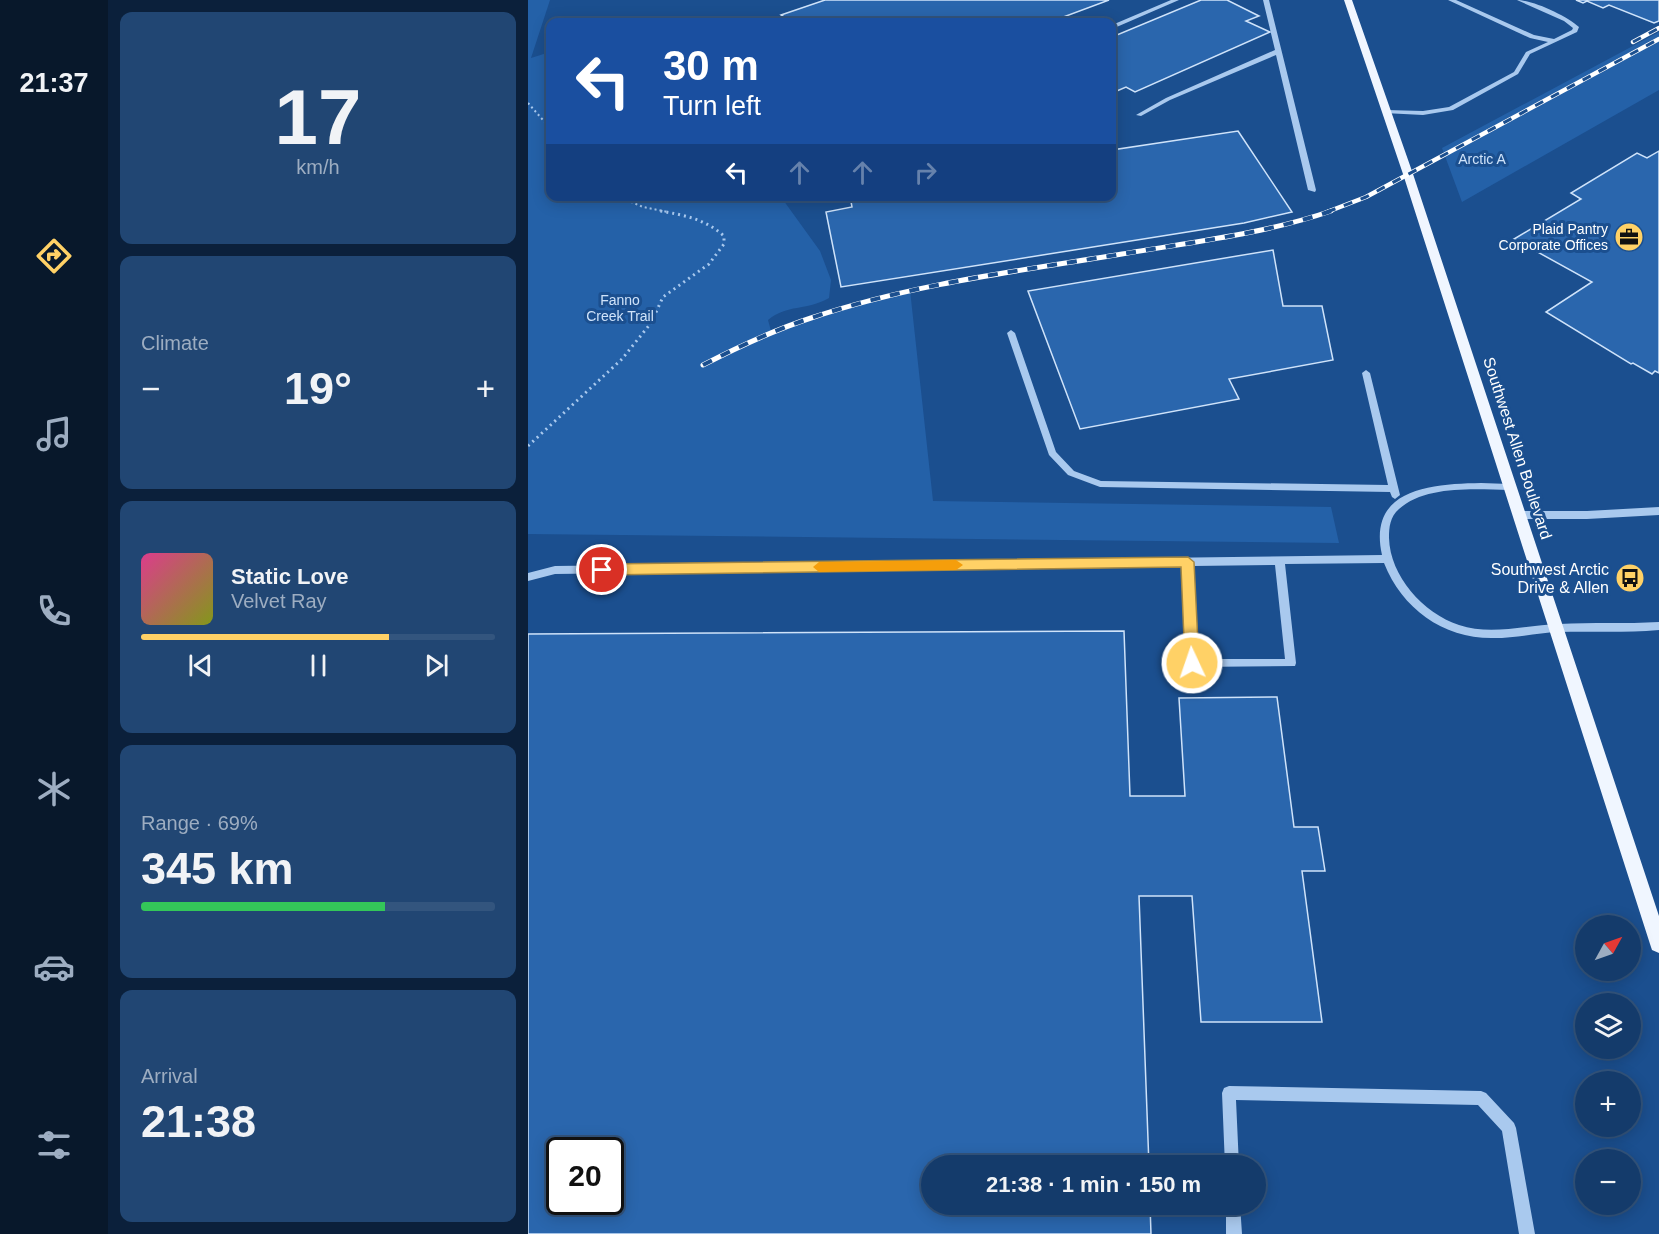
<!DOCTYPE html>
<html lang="en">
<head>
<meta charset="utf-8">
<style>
	body { margin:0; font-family:Helvetica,sans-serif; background:#214673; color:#f1f3f6; height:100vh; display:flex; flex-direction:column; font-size:22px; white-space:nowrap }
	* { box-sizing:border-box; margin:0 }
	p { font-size:20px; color:#9dadc1 }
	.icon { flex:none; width:33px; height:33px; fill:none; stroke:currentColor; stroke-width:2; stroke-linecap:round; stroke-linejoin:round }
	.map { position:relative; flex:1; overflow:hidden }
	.sheet { display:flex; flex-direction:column; gap:12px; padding:12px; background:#0b203b; width:420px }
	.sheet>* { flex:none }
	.guide { position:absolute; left:18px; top:18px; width:570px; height:183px; border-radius:12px; box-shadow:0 3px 15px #0003,0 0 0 2px #33557e; background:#1a4fa0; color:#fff; overflow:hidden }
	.needle { width:39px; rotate:50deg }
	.buttons { position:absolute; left:1047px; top:915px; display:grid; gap:12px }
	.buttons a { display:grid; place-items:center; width:66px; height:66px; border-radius:50%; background:#143b6b; box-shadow:0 3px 15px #0003,0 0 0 2px #33557e; font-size:30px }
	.speed { position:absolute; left:18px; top:1137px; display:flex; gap:12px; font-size:30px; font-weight:700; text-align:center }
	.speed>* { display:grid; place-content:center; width:78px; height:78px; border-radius:50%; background:#143b6b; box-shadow:0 3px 15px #0003,0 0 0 2px #33557e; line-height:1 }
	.speed .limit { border:3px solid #111; border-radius:9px; background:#fff; color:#111 }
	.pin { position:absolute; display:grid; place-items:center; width:51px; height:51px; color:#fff; margin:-26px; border:3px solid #fff; border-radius:50%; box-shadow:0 2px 6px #0007 }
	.me { position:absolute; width:66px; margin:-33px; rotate:357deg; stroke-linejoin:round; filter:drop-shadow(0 0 4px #0008) }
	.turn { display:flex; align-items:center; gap:21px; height:126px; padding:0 18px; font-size:27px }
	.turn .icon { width:78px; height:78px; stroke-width:2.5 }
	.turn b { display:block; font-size:42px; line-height:51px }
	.lanes { display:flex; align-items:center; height:57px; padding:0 18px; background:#0003; justify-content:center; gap:30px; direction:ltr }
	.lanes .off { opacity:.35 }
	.big { font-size:45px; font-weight:700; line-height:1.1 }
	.sheet .tile { flex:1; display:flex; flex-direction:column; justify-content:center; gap:9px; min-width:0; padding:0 21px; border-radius:12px; background:#214673 }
	.sheet .dial { align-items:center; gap:0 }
	.dial b { font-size:78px; line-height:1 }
	.song { display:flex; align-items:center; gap:18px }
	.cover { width:72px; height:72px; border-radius:9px; background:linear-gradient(135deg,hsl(330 70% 55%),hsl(70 70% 35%)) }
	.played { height:6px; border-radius:3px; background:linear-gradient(90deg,#ffd166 70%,#33557e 70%) }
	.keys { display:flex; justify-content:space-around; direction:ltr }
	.heat { display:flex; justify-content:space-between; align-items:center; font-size:33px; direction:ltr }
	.charge { height:9px; border-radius:4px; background:linear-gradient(90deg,#34c759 69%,#33557e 0) }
	.trip { position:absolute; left:393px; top:1155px; width:345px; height:60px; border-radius:30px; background:#143b6b; box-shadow:0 3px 15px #0003,0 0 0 2px #33557e; font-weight:700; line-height:60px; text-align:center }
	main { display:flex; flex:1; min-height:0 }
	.tabs { display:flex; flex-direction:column; width:108px; justify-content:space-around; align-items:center; background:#08182b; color:#9dadc1 }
	.tabs .icon { width:42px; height:42px }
	.tabs .active { color:#ffd166 }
	.tabs b { font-size:27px; color:#f1f3f6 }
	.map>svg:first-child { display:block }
</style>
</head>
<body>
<main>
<nav class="tabs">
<b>21:37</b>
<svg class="icon active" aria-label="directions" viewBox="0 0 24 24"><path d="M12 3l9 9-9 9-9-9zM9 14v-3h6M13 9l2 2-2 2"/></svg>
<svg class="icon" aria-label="music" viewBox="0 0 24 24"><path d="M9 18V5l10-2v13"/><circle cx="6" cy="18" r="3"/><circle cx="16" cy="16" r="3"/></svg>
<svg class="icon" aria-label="phone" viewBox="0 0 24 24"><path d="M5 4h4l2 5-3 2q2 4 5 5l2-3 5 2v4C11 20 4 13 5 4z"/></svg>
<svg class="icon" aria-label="climate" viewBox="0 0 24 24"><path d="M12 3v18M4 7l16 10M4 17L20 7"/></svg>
<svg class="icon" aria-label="car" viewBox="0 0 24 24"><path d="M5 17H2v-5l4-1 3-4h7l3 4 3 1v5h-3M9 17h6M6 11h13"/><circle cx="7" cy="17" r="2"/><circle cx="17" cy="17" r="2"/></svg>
<svg class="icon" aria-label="filters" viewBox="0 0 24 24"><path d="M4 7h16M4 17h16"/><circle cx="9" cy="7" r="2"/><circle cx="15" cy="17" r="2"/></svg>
</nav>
<section class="sheet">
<div class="tile dial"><b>17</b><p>km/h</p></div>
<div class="tile"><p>Climate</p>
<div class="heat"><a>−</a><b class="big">19°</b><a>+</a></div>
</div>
<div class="tile">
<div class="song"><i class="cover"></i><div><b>Static Love</b><p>Velvet Ray</p></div></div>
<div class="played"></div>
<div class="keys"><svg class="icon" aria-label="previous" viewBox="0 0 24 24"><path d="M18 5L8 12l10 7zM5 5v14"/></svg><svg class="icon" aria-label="pause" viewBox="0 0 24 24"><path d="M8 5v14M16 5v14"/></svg><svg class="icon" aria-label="next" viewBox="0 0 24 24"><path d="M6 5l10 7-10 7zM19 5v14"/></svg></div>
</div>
<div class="tile"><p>Range · 69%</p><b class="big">345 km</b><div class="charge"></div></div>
<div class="tile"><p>Arrival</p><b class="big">21:38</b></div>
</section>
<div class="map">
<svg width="1131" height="1234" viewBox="0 0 1131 1234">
	<rect width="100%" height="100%" fill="#1b4f8f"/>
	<path fill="#2461a8" d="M0,0h22l-19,58 19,-6v144l231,1 39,54 11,29 -2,18c-23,13 -42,6 -61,22l3,11 60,-21 79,-20 23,211 398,6 8,36 -811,-9z
		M1131,32v58l-197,112 -20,-54z"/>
	<path fill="#2a66ad" stroke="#cfe3fa" stroke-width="1.5" fill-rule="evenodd" d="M297,0h284l-59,22h-258l-11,-7z
		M673,0h26l32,16 -13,5 24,11 -135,60 -9,-5 -14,6v-56z
		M1048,0h83v21l-5,2 -45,-18 -6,3 -16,-7 -4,2z
		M710,131l54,81 -48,11 -403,64 -15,-75 26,-5 -2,-11h262v-46z
		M1131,151v222l-4,-2 -3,3 -19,-11 -2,1 -85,-52 46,-30 -78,-43 67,-40 -10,-6 66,-40 10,5z
		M745,250l10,56h39l11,54 -104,19 10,20 -159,30 -52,-138z
		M596,631l6,165h55l-6,-98 98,-1 17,130h24l7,44h-23l20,151h-121l-9,-126h-53l10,270h-217v38h218l1,30h-623v-600zM32,1150h50v52h-50z"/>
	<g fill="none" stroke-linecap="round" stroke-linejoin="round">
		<path stroke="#a9c9ee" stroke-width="2" stroke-dasharray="2 3" stroke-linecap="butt" d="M0,103l22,25
			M89,196l26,11 25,5"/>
		<path stroke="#a9c9ee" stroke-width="3" stroke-dasharray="2 4" stroke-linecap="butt" d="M0,446l94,-87 29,-36 12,-26 46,-33 15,-20v-8c-19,-17 -40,-21 -64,-25"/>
		<path fill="#a9c9ee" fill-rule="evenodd" d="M643,0h8l-67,29v-4z
			M735,0h6l47,190 -1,2 -7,-2 -32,-135 -106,45 -29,16 -5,-1 30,-17 109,-48z
			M920,0h8l78,35 20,4 18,-9 1,-2 -9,-7 -47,-21c16,0 50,16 62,27l-2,5 -47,22 -12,20 -65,36 -30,5 -39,-2v-2l2,-1 37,1 26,-4 65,-35 12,-20 22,-10 -18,-4z
			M483,330l4,3 41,119 18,19 27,10 287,4 -26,-112 4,-3 4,3 30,122 -5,4 -3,-2 -2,-5 -290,-5 -32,-12 -19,-20 -42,-122z
			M953,483l28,1 5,3 -5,3c-33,-1 -84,-5 -110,19 -9,8 -10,18 -10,29 1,38 34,75 70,87 32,11 67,0 100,-1 33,-2 67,0 100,-2v8c-34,3 -67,1 -101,2 -21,1 -43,6 -64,6 -50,1 -92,-29 -110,-75l-99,1 11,99 -1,3 -103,1 -4,-1 -1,-3 -4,-97 -628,8 -27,7v-8l27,-7 827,-11c-15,-67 50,-71 99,-72zM747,565l10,94h-88l-4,-93z
			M1131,507v8l-72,4h-68l-5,-4 5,-4h68z
			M701,1086l252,5 5,2 28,30 2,5 19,106h-16l-17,-103 -24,-26 -242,-5 3,66h-14l-3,-73 2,-5z
			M698,1204h14l2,30h-16z"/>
		<path fill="#f0f6ff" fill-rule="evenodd" d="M816,0h8l61,174 246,742v37l-7,-3 -2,-6 -247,-770z"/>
		<g stroke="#fff" stroke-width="4.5">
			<path id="rail-far1" d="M1105,42l26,-14
				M799,212l39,-15 293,-158"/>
		</g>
		<g stroke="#fff" stroke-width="5">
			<path id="rail" d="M175,365c35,-18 71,-35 108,-47 101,-34 207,-47 311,-64 70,-12 142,-20 209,-43"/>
		</g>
		<use href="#rail-far1" stroke="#1b4f8f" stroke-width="3" stroke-dasharray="9" stroke-linecap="butt"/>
		<use href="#rail" stroke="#1b4f8f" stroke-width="4" stroke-dasharray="10" stroke-linecap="butt"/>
	</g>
	<path fill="#ffd166" stroke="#a68842" stroke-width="1.5" d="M660,557l6,5 5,101 -2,4h-10l-2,-4 -4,-96 -579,8 -6,-5 6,-6z"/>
	<path fill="#f59e0b" d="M428,560l7,5 -7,5 -137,2 -6,-5 6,-5z"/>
	<defs>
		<g id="office-disc" transform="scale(1.5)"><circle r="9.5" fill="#ffd166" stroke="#1b4f8f"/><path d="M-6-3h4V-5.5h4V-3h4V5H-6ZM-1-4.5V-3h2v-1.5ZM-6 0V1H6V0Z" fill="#111"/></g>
		<g id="bus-disc" transform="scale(1.5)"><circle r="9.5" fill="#ffd166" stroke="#1b4f8f"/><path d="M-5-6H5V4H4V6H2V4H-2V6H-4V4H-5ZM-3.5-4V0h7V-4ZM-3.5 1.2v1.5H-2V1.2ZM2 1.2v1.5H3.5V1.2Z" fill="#111"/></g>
	</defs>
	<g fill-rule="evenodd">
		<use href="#office-disc" x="1101" y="237"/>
		<use href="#bus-disc" x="1102" y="578"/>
	</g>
	<g text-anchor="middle" stroke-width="6" stroke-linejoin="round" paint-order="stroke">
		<g font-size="14" fill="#cfe3fa" stroke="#1b4f8f">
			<text x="954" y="164">Arctic A</text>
			<text x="92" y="305">Fanno<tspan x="92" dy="16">Creek Trail</tspan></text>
		</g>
		<g font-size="14" fill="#fff" stroke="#1b4f8f" text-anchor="end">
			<text x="1080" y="234">Plaid Pantry<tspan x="1080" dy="16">Corporate Offices</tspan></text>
		</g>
		<g font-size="16" fill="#fff" stroke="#1b4f8f">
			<text transform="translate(990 448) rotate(72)" y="6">Southwest Allen Boulevard</text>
		</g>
		<g font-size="16" fill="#fff" stroke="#1b4f8f" text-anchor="end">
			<text x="1081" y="575">Southwest Arctic<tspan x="1081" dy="18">Drive &amp; Allen</tspan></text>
		</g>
	</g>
</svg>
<div class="buttons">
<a><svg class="needle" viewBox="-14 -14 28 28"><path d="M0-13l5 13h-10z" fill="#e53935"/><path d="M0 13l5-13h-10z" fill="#9dadc1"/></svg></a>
<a><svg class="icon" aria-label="layers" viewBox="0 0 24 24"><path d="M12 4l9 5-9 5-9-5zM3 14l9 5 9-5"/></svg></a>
<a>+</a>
<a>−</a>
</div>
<div class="speed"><div class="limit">20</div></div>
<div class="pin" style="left:74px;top:570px;background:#d93025"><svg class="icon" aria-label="arrive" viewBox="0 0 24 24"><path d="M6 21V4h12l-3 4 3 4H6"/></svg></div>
<svg class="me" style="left:664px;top:663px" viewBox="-20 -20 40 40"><circle r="17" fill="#ffd166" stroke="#fff" stroke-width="3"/><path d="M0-11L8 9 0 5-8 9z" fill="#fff"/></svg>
<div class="trip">21:38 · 1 min · 150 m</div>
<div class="guide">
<div class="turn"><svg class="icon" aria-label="left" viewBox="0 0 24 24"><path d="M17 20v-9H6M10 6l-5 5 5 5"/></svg><div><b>30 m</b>Turn left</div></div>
<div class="lanes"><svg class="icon" aria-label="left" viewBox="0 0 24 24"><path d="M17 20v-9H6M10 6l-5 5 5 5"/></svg><svg class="icon off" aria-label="ahead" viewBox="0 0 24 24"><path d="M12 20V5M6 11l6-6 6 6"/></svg><svg class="icon off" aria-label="ahead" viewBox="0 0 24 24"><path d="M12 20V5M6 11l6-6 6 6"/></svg><svg class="icon off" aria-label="right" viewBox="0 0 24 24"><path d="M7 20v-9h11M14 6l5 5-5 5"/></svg></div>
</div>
</div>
</main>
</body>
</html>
